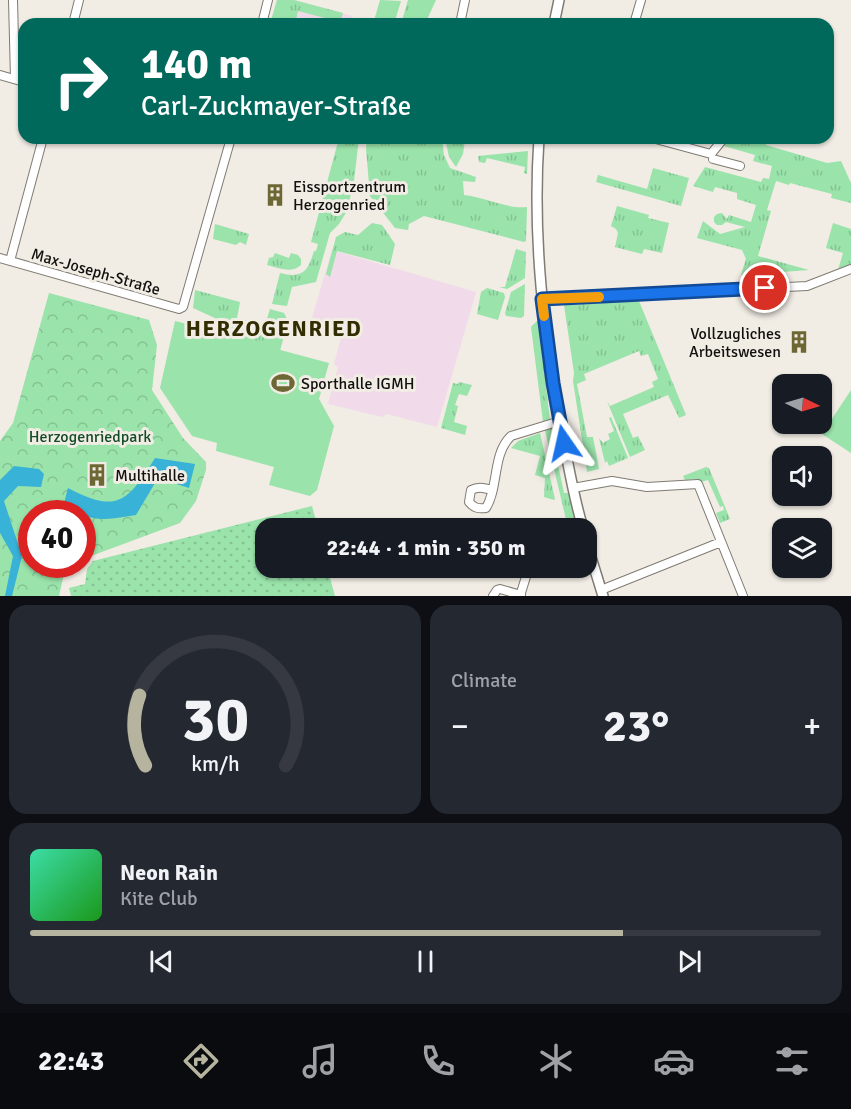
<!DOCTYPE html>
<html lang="en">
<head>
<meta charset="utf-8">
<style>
	body { margin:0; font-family:Signika,sans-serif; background:#242831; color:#f1f3f6; height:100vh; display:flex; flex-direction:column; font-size:22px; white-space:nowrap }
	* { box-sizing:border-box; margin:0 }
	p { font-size:20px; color:#9ea1a6 }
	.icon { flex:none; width:33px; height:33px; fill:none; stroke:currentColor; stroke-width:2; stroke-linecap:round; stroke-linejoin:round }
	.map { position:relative; height:596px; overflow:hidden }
	.side { display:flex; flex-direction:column; gap:9px; padding:9px; background:#0d0f14; flex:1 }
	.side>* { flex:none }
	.banner { position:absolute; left:18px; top:18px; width:816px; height:126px; border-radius:18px; box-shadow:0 2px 4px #0004; background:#00695c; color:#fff; overflow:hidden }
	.needle { width:39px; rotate:95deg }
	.buttons { position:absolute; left:772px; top:374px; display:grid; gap:12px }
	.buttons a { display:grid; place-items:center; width:60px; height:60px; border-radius:12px; background:#171b24; box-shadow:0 2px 4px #0004; font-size:30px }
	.speed { position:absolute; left:18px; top:500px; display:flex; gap:12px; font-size:30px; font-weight:700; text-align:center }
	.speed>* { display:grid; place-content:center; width:78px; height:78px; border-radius:50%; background:#171b24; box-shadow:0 2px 4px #0004; line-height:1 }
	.speed .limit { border:9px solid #d22; background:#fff; color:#111 }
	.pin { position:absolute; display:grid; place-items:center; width:51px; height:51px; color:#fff; margin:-26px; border:3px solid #fff; border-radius:50%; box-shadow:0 2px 6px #0007 }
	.me { position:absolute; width:66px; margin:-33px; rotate:349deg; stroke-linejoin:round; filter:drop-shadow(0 0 4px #0008) }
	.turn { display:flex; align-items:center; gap:21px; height:126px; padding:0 24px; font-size:27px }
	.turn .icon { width:78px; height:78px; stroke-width:2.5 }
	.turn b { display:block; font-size:42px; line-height:51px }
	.big { font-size:45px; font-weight:700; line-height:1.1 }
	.side .tile { flex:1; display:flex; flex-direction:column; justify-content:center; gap:9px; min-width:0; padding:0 21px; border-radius:18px; background:#242831 }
	.side .dial { align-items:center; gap:0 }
	.dial svg { height:156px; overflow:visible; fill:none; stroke:#363941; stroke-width:7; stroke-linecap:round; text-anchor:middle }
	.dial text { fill:#f1f3f6; stroke:none }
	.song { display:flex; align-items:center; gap:18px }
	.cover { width:72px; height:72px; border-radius:9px; background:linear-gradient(135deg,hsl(160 70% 55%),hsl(120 70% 35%)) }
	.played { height:6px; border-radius:3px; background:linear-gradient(90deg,#b6b49f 75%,#363941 75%) }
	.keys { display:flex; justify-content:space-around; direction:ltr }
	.heat { display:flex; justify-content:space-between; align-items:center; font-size:33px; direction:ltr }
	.side .tiles { flex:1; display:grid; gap:9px; grid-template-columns:1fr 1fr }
	.tile:last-child { grid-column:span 2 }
	.trip { position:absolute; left:255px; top:518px; width:342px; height:60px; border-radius:18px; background:#171b24; box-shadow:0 2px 4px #0004; font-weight:700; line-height:60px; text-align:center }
	.dock { display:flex; height:96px; justify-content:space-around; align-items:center; background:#090b0e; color:#9ea1a6 }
	.dock .icon { width:42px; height:42px }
	.dock .current { color:#b6b49f }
	.dock b { font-size:27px; color:#f1f3f6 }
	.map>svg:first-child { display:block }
</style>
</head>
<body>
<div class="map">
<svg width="851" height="596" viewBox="0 0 851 596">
	<defs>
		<pattern id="grass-tufts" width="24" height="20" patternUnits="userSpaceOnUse" patternTransform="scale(1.5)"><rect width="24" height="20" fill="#9ae3ab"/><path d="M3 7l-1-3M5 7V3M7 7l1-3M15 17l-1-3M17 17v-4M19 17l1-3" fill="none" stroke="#84c292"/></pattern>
		<pattern id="park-crowns" width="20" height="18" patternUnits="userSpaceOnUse" patternTransform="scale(1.5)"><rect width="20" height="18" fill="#9ae3ab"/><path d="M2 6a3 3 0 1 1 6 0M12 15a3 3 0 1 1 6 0" fill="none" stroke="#84c292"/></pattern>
		<pattern id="garden-dots" width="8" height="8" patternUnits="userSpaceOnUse" patternTransform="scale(1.5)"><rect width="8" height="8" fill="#9ae3ab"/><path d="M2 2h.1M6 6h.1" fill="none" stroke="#84c292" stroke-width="1.8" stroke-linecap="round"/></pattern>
	</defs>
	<rect width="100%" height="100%" fill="#f1ece4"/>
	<path fill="#f1dbea" d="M277,0h17l55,15 11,9h-90z
		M332,250l144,42 -39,135 -50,-13 -5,3 -54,-13 10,-37 -4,-3 10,-37 -32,-9z"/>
	<path fill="url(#grass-tufts)" d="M277,0h17l49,13 -3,9 -42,-11 -3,13 -24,-4z
		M408,0h28l-11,24h-24z
		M339,138h20l-5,43 -7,30 -8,13 -9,9 -14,49 -24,5 -5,19 -15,-2 8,-31c23,6 28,-2 34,-22h2l2,-7 -7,-2z
		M367,138h75l2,17 6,13 26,9 -1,5 -12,-1 1,14c21,2 42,14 63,12l-1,34 -2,1 -100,-26 -15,8 -1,6 -13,-2 -25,-32 -4,-47z
		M445,138h40v1l-20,1 -2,14 -7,13 -7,-10z
		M729,138h28l10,3 -1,4 61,18 14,-2 10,22v20l-20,-5 1,-4 -42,-11 -1,2 -13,-4 -9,29 4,1 -13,45 51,14 -68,5 5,-16 -4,-9 -45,-12 6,-17 17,13 25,-7 -19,-5 -4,3h-5l-3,-3v-5l3,-3 5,-1 5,6 2,-4 22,7 5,-17 -19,-6v-6l-22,-6 -2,5 -20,-6 12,-19 56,15 2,-4 6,1 3,-13 -19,-5 2,-6 -31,-9z
		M528,151l-1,23 -3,-1 1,-6 -38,-9 -2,5 -6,-1 -1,-6z
		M653,168l36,10 -8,28 -85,-24 2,-7 49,14z
		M617,206l32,9 -1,3 21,5 -7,30 -18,-4 -2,5 -27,-7 3,-14 -2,-4 -5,-3z
		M372,223l10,2 13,19 -5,21 -53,-14 -7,26 -4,-3 10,-37 9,-5 13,3z
		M833,223l18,6v35l-13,6 5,-17 -17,-5z
		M215,224l34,10 -3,11 -6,-3 -4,3 -23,-6z
		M516,249l10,3 -1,26 -18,11 -8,-2h6z
		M275,253l14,5 2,-5 7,2 3,4v6c-10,9 -22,3 -34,0l2,-7 4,-1z
		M525,284l-1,32 -3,2 -15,-2 -1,-3 6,-21z
		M487,288l17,5 1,4 -7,23 -21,-6 4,-22z
		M195,290l45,12 -3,16 28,7 5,-16 14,4 4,8 -8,30 -43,-12 -7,-14 -37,-17z
		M639,301l47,114 -7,3 -11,-23 -45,19 10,24 5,-2 7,14 -15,7 -23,-56 3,5 44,-19 -2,-5 6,-3 -10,-25 -7,2 -2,-5 -55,23 2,6 -9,4 10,53h6l6,32 -12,3 -14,-91 1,-8 -10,-68z
		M538,320l12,100h6l5,24 -7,2 10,47h7l8,35h-11l-25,-106 -12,-95z
		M459,382l13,3 -5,11 -8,-2 -4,11 3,1 -4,16 13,4 -2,9 -24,-7 12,-45 5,1z
		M611,417l17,41 -19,8 -2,-5 -2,2 -6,-25 4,5 7,-4 -2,-5 6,-3 -5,-13z
		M540,433l15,66 -1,1 -10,-3 1,-19 -10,-3 5,-19 -29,-8 7,-7z
		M706,467l3,1 21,51 -10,4 -4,-10 8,-3 -1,-4 -3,1 -12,-27 -7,2 -3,-3 -13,1 -2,-4z"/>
	<path fill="url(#park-crowns)" d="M49,293l100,27 8,25 -5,45 31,48 23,24v8l-10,31 -16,22 -97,36 -1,-46h-50v51h37l-3,1 -7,31h-59v-155l13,-18z"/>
	<path fill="url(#garden-dots)" d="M312,506l6,22h-52v39h61l8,29h-264l-2,-8 16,-4 2,-15 6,-8z"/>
	<path fill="#9ae3ab" d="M380,0l21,1 -7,23h-21z
		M175,321l49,12v2l105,28 -10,36 15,27 -17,64 -7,6 -41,-11 5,-18 -58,-16 1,-8 -25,-7 -32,-48z
		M851,390v63l-29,-19z"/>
	<path fill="#38b2d7" d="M155,458l40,6 -6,24 -31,-10 -22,37c-18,3 -36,7 -53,0l-1,-2h-4l-15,-6 5,-19c49,26 60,14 87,-30z
		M14,466l25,3 5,5 -3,13 -23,-1 -14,15 18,55 -10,40h-7l8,-40 -13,-23v-53z"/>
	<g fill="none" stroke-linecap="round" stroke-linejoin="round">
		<g stroke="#7f7b73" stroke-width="10">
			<path id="minor" d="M13,0l2,79
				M73,24l6,-24
				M262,24l6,-24
				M460,24l5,-24
				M634,24l7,-24
				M0,75l24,7
				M652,138l59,16 13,-16
				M713,159l27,7
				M0,258l179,51 4,-2 48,-169
				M10,261l33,-123
				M542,299l265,-13 44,-17
				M573,488l39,-7 35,6 51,-3 45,112
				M492,490c-8,-2 -13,-4 -21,0l-2,12c5,6 9,7 17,6 13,-21 6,-54 25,-72l49,-15
				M567,528l15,-4
				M601,590l120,-48
				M493,596l4,-6 3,-1 21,6
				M520,596l9,-29"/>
		</g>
		<g stroke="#7f7b73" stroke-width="12">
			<path id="tertiary" d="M554,24l5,-24
				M539,138c-7,101 5,201 24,300 6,30 11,61 20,90
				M586,541l17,55"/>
		</g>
		<use href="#minor" stroke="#fff" stroke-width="8"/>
		<use href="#tertiary" stroke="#fff" stroke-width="9"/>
	</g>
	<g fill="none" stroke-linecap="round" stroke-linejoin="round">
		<g stroke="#114b97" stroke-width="15">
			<path id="route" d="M564,443l-11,-60 -11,-84 223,-11"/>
		</g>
		<use href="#route" stroke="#1a73e8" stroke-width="10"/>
		<path stroke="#f59e0b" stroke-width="10" d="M544,316l-2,-17 57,-2"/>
	</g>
	<defs>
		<g id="building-bare" transform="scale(1.8)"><path d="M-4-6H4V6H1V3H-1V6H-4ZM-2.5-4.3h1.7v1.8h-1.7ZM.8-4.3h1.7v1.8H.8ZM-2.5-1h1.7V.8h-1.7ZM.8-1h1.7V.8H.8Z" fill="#6d6734" stroke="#f1ece4" stroke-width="2.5" paint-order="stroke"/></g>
		<g id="stadium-bare" transform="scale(1.8)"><path d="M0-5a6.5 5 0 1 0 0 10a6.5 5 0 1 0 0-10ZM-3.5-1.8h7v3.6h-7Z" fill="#6d6734" stroke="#f1ece4" stroke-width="2.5" paint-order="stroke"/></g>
	</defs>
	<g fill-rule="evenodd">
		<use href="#building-bare" x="275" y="195"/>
		<use href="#building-bare" x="799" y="342"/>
		<use href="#stadium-bare" x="283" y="383"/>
		<use href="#building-bare" x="97" y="475"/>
	</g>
	<g text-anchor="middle" stroke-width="6" stroke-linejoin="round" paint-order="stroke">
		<g font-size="16" fill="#12100e" stroke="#f1ece4" text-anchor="start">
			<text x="293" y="192">Eissportzentrum<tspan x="293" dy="18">Herzogenried</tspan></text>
			<text x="781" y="339" text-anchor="end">Vollzugliches<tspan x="781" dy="18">Arbeitswesen</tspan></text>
			<text x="301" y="389">Sporthalle IGMH</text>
			<text x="115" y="481">Multihalle</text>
		</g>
		<g font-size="16" fill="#12100e" stroke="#f1ece4">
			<text transform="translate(96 271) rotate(16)" y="6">Max-Joseph-Straße</text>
		</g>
		<g font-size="16" fill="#114c26" stroke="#f1ece4">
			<text x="90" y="442">Herzogenriedpark</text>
		</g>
		<g font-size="22" font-weight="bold" letter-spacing="1.5" fill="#322d01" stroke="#f1ece4">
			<text x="274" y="336">HERZOGENRIED</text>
		</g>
	</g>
</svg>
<div class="buttons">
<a><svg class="needle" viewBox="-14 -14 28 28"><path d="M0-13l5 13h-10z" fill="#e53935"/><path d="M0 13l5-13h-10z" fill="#9ea1a6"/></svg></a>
<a><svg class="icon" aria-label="sound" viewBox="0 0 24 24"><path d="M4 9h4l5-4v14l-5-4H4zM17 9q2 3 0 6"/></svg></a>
<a><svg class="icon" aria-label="layers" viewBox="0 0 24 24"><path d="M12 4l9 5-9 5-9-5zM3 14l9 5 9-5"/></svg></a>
</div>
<div class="speed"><div class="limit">40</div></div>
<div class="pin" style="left:765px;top:288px;background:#d93025"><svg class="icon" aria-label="arrive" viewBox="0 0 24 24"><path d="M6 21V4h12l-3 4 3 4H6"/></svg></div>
<svg class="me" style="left:564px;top:443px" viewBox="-20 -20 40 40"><path d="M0-17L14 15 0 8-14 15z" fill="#1a73e8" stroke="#fff" stroke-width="4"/></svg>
<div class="trip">22:44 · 1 min · 350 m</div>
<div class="banner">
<div class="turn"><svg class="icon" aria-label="right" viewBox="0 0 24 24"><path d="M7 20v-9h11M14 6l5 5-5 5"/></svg><div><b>140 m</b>Carl-Zuckmayer-Straße</div></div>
</div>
</div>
<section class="side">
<div class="tiles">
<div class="tile dial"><svg viewBox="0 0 100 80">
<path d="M14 69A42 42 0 1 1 86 69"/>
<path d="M14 69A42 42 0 0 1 11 33" stroke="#b6b49f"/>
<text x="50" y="56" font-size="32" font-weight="700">30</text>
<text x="50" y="72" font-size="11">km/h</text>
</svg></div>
<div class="tile"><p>Climate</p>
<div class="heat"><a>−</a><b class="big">23°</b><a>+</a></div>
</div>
<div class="tile">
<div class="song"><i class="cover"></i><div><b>Neon Rain</b><p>Kite Club</p></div></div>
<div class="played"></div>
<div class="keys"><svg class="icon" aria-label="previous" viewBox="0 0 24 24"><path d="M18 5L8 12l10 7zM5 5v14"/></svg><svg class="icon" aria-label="pause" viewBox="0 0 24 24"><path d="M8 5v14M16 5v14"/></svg><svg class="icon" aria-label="next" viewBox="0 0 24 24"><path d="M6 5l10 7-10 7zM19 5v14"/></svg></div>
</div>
</div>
</section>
<nav class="dock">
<b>22:43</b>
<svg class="icon current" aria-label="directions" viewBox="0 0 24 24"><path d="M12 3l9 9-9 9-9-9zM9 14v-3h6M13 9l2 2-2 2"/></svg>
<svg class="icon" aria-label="music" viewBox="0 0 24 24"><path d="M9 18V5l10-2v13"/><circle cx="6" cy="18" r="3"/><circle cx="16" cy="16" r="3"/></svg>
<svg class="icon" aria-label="phone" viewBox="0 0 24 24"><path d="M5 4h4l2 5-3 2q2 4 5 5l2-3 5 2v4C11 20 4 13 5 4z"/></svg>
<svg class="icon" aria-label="climate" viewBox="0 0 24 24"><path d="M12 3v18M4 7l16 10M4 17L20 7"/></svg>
<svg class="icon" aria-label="car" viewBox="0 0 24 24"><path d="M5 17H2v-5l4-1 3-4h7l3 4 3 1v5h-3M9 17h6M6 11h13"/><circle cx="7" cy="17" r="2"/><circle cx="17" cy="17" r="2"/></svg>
<svg class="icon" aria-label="filters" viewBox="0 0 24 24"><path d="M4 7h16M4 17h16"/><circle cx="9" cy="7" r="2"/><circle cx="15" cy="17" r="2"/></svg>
</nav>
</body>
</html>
